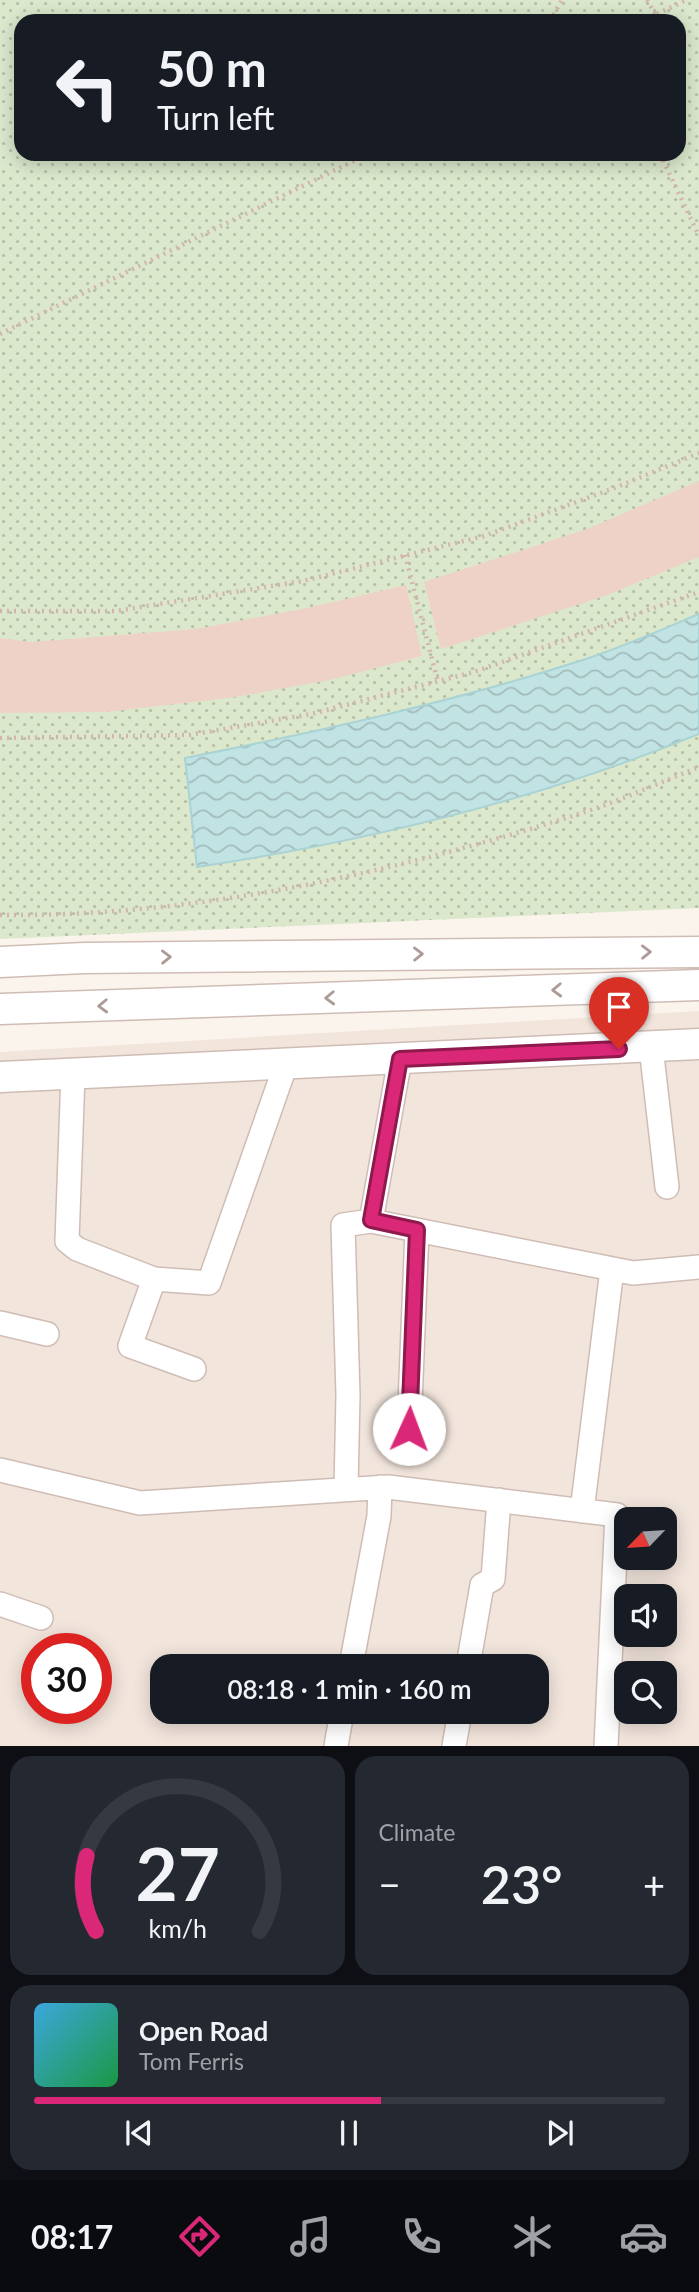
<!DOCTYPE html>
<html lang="en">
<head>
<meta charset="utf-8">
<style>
	body { margin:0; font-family:Lato,sans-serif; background:#242831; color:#f1f3f6; height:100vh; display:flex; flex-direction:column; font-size:26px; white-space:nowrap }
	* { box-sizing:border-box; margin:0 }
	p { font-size:23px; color:#9ea1a6 }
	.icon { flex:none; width:38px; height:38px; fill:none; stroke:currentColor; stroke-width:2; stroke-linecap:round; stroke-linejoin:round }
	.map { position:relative; height:1746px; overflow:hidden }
	.sheet { display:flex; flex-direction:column; gap:10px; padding:10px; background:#0d0f14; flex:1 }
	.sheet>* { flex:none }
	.hud { position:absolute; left:14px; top:14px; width:672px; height:147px; border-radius:21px; box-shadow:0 4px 18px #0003; background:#171b24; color:#f1f3f6; overflow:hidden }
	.needle { width:46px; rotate:245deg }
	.buttons { position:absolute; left:614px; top:1507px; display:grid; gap:14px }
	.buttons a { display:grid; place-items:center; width:63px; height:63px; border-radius:14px; background:#171b24; box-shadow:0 4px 18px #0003; font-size:35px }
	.speed { position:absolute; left:21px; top:1633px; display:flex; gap:14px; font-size:35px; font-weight:700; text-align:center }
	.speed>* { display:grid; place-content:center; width:91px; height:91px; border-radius:50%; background:#171b24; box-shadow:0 4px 18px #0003; line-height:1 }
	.speed .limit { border:10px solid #d22; background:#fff; color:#111 }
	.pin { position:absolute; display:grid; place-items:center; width:60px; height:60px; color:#fff; margin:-72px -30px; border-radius:50% 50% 50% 0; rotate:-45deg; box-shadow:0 0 7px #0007 }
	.pin .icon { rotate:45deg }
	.me { position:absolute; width:77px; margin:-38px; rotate:2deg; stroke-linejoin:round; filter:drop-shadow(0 0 5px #0008) }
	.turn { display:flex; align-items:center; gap:24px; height:147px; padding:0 28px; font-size:32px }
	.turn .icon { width:91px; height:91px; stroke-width:2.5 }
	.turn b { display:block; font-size:49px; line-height:60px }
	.big { font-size:52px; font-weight:600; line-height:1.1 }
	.sheet .card { flex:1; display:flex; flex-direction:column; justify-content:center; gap:10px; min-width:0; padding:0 24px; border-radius:21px; background:#242831 }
	.sheet .dial { align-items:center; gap:0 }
	.dial svg { height:182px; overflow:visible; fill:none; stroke:#363941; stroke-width:7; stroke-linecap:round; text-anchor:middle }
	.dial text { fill:#f1f3f6; stroke:none }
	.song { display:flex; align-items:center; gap:21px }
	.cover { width:84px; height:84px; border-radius:10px; background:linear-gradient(135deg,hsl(200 70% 55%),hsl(140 70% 35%)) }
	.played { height:7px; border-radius:4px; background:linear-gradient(90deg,#db2777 55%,#363941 55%) }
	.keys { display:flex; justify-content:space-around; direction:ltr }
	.heat { display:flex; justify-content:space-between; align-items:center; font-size:38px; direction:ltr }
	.sheet .tiles { flex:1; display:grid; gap:10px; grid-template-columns:1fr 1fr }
	.card:last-child { grid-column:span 2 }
	.trip { position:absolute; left:150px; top:1654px; width:399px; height:70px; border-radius:21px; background:#171b24; box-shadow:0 4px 18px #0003; font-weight:600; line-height:70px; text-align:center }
	.tab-bar { display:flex; height:112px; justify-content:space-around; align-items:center; background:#090b0e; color:#9ea1a6 }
	.tab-bar .icon { width:49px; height:49px }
	.tab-bar .active { color:#db2777 }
	.tab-bar b { font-size:32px; color:#f1f3f6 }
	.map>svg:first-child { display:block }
</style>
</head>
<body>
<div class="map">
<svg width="699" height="1746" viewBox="0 0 699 1746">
	<defs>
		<pattern id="grass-dots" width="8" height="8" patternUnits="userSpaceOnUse" patternTransform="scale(1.75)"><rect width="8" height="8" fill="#dbe8cc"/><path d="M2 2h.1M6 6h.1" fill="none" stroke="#b6bfa8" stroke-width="1.8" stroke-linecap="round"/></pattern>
		<pattern id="water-waves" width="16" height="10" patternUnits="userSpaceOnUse" patternTransform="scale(1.75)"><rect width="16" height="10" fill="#c2e3e4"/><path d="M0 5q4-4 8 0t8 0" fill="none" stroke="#a2bbbb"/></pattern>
	</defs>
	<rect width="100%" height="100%" fill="#fbf4ed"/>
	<path fill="#f2e5dc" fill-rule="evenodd" d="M699,1011v735h-699v-694zM626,1519h39v39h-39zM626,1596h39v38h-39zM37,1648h59v60h-59zM163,1666h374v46h-374zM626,1673h39v39h-39z"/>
	<path fill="url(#grass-dots)" fill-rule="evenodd" d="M0,0h699v908l-699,31zM21,21h658v133h-658z"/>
	<path fill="url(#water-waves)" stroke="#a9d3d4" stroke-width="2" d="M699,614v120c-161,66 -330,107 -502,133l-12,-109c137,-27 272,-57 404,-100 38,-13 74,-29 110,-44z"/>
	<path fill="#eed2c7" d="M699,481v76l-94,39 -164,53 -17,-67 163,-53z
		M406,585l16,71 -92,24 -101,18 -124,14 -105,1v-75l32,4 163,-13 108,-20z"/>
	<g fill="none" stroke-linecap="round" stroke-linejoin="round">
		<g stroke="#cfbdb5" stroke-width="26">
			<path id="minor" d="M651,1047l16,140
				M73,1074l-6,167 10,8 77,30 -24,67 64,23
				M371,1221l262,52 66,-6
				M154,1279l55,4 77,-219
				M0,1323l47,11
				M409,1429l8,-199
				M0,1470l140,33 248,-16 229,28 -11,231
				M346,1489l2,-94 -5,-170 28,-4 29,-162
				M582,1511l30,-242
				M0,1604l41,14
				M351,1666l28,-150 1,-29
				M468,1666l14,-81 11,-6 6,-79
				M336,1746l6,-34
				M454,1746l6,-34"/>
		</g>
		<g stroke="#cfbdb5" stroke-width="33">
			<path id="tertiary" d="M0,962l84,-4 615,-6
				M0,1009l699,-24
				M0,1077l699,-33"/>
		</g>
		<path stroke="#d3b5a9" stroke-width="4.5" stroke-dasharray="2 5" stroke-linecap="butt" d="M647,0l12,21
			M657,14l29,-14
			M550,21l12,-21
			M660,154l39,82
			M0,334l368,-180
			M405,555l33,127
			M0,611h116l187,-30 181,-45 133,-49 82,-34
			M0,738l189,-3 122,-21 163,-42 225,-80
			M0,915c198,2 397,-43 585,-103 39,-13 76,-30 114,-45"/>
		<use href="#minor" stroke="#fff" stroke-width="23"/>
		<use href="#tertiary" stroke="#fff" stroke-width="30"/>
	</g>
	<defs><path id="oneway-chevron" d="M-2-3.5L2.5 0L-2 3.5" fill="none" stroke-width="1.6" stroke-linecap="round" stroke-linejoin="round" transform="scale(1.75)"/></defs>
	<g stroke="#ac9b97">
		<use href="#oneway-chevron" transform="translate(646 952) rotate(-1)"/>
		<use href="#oneway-chevron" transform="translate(418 954) rotate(-1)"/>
		<use href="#oneway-chevron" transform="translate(166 957) rotate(-1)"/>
		<use href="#oneway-chevron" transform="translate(557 990) rotate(178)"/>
		<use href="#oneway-chevron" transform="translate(330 998) rotate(178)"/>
		<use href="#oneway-chevron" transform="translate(103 1006) rotate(178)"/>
	</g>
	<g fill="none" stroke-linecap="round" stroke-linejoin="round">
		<g stroke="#8e194d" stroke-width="18">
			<path id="route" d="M409,1429l8,-199 -46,-10 29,-161 219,-10"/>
		</g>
		<use href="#route" stroke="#db2777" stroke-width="12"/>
	</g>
</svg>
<div class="buttons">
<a><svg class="needle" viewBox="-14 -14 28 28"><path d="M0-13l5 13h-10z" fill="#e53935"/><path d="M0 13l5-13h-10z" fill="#9ea1a6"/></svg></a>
<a><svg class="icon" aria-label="sound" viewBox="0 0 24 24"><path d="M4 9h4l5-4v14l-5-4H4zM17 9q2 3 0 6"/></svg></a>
<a><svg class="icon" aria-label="search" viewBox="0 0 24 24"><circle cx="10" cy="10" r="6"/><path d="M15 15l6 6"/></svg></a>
</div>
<div class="speed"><div class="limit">30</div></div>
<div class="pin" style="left:619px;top:1049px;background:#d93025"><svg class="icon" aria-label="arrive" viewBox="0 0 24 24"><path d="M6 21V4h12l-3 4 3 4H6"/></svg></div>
<svg class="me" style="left:409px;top:1429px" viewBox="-20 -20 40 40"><circle r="19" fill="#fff"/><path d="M0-13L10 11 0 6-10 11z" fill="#db2777"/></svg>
<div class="trip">08:18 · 1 min · 160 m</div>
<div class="hud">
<div class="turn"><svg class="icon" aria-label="left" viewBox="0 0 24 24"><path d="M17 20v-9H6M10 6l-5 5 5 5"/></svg><div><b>50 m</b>Turn left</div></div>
</div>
</div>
<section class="sheet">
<div class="tiles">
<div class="card dial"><svg viewBox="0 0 100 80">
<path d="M14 69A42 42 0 1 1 86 69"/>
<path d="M14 69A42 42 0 0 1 10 36" stroke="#db2777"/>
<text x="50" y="56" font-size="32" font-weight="700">27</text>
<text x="50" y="72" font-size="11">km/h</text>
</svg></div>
<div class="card"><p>Climate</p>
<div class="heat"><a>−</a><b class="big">23°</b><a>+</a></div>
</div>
<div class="card">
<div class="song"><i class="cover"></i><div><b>Open Road</b><p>Tom Ferris</p></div></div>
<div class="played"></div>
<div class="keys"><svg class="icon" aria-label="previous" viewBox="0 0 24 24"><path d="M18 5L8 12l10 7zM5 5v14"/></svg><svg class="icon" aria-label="pause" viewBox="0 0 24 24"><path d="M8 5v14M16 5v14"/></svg><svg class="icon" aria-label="next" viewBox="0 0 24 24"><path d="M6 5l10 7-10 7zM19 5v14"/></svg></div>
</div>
</div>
</section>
<nav class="tab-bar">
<b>08:17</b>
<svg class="icon active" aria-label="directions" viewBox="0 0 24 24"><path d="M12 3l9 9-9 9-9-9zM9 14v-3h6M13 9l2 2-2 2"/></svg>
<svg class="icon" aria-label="music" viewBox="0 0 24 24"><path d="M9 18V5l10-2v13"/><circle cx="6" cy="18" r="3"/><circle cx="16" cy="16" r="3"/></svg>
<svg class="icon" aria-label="phone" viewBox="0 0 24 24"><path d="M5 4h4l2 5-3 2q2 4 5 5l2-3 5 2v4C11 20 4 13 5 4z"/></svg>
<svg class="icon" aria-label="climate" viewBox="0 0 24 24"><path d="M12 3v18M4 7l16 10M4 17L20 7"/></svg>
<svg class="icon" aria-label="car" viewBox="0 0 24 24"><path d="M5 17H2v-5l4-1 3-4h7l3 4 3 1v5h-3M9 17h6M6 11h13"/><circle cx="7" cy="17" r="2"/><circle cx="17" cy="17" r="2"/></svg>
</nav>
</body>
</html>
